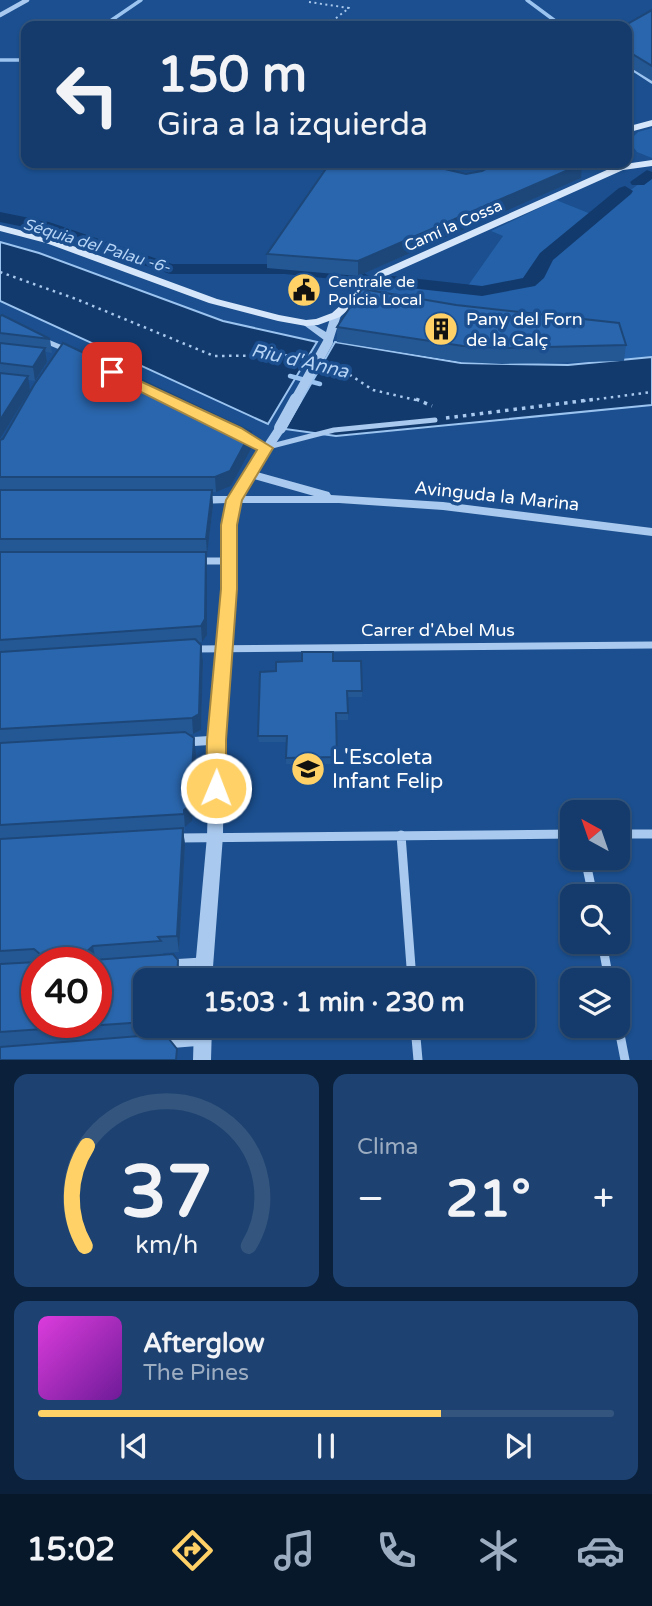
<!DOCTYPE html>
<html lang="es">
<head>
<meta charset="utf-8">
<style>
	body { margin:0; font-family:"Varela Round",sans-serif; background:#1d4271; color:#f1f3f6; height:100vh; display:flex; flex-direction:column; font-size:26px; white-space:nowrap }
	* { box-sizing:border-box; margin:0 }
	p { font-size:23px; color:#9dadc1 }
	.icon { flex:none; width:38px; height:38px; fill:none; stroke:currentColor; stroke-width:2; stroke-linecap:round; stroke-linejoin:round }
	.map { position:relative; height:1060px; overflow:hidden }
	.details { display:flex; flex-direction:column; gap:14px; padding:14px; background:#0b203b; flex:1 }
	.details>* { flex:none }
	.guide { position:absolute; left:21px; top:21px; width:611px; height:147px; border-radius:14px; box-shadow:0 2px 5px #0004,0 0 0 2px #33557e; background:#143b6b; color:#f1f3f6; overflow:hidden }
	.needle { width:46px; rotate:320deg }
	.buttons { position:absolute; left:560px; top:800px; display:grid; gap:14px }
	.buttons a { display:grid; place-items:center; width:70px; height:70px; border-radius:14px; background:#143b6b; box-shadow:0 2px 5px #0004,0 0 0 2px #33557e; font-size:35px }
	.speed { position:absolute; left:21px; top:947px; display:flex; gap:14px; font-size:35px; font-weight:700; text-align:center }
	.speed>* { display:grid; place-content:center; width:91px; height:91px; border-radius:50%; background:#143b6b; box-shadow:0 2px 5px #0004,0 0 0 2px #33557e; line-height:1 }
	.speed .limit { border:10px solid #d22; background:#fff; color:#111 }
	.pin { position:absolute; display:grid; place-items:center; width:60px; height:60px; color:#fff; margin:-30px; border-radius:14px; box-shadow:0 4px 10px #0006 }
	.me { position:absolute; width:77px; margin:-38px; rotate:1deg; stroke-linejoin:round; filter:drop-shadow(0 0 5px #0008) }
	.turn { display:flex; align-items:center; gap:24px; height:147px; padding:0 21px; font-size:32px }
	.turn .icon { width:91px; height:91px; stroke-width:2.5 }
	.turn b { display:block; font-size:49px; line-height:60px }
	.big { font-size:52px; font-weight:700; line-height:1.1 }
	.details .tile { flex:1; display:flex; flex-direction:column; justify-content:center; gap:10px; min-width:0; padding:0 24px; border-radius:14px; background:#1d4271 }
	.details .dial { align-items:center; gap:0 }
	.dial svg { height:182px; overflow:visible; fill:none; stroke:#33557e; stroke-width:7; stroke-linecap:round; text-anchor:middle }
	.dial text { fill:#f1f3f6; stroke:none }
	.song { display:flex; align-items:center; gap:21px }
	.cover { width:84px; height:84px; border-radius:10px; background:linear-gradient(135deg,hsl(300 70% 55%),hsl(280 70% 35%)) }
	.played { height:7px; border-radius:4px; background:linear-gradient(90deg,#ffd166 70%,#33557e 70%) }
	.keys { display:flex; justify-content:space-around; direction:ltr }
	.heat { display:flex; justify-content:space-between; align-items:center; font-size:38px; direction:ltr }
	.details .tiles { flex:1; display:grid; gap:14px; grid-template-columns:1fr 1fr }
	.tile:last-child { grid-column:span 2 }
	.trip { position:absolute; left:133px; top:968px; width:402px; height:70px; border-radius:14px; background:#143b6b; box-shadow:0 2px 5px #0004,0 0 0 2px #33557e; font-weight:700; line-height:70px; text-align:center }
	.dock { display:flex; height:112px; justify-content:space-around; align-items:center; background:#08182b; color:#9dadc1 }
	.dock .icon { width:49px; height:49px }
	.dock .selected { color:#ffd166 }
	.dock b { font-size:32px; color:#f1f3f6 }
	.map>svg:first-child { display:block }
</style>
</head>
<body>
<div class="map">
<svg width="652" height="1060" viewBox="0 0 652 1060">
	<rect width="100%" height="100%" fill="#1b4f8f"/>
	<path fill="#2461a8" d="M652,128v30l-15,-6 -8,-11 9,-9z
		M652,174v183l-28,4 -5,-23 -256,-35 29,-26 75,10 36,-51 -12,-5 65,-31 40,16z"/>
	<path fill="#123a6d" stroke="#9cc4f0" stroke-width="2" d="M0,242l39,11 184,68 94,21 -49,82 -268,-123z
		M335,342l126,21 107,2 84,-8v48l-316,31 -51,-7z"/>
	<g fill="none" stroke-linecap="round" stroke-linejoin="round">
		<path stroke="#9cc4f0" stroke-width="3.5" d="M527,0l35,26
			M103,26l38,-26
			M0,60h26
			M626,65l26,17"/>
		<path stroke="#9cc4f0" stroke-width="4.5" d="M290,376l30,8"/>
		<path fill="#123a6d" fill-rule="evenodd" d="M647,170l5,2v7l-8,6h-12l-2,-3z
			M625,186l8,5 -2,3 -78,66 -9,18 -9,8 -53,10 -90,-10 -9,-5 9,-5 90,10 41,-8 17,-25 79,-65z
			M0,212l49,10 123,42h113l77,8 9,5 -9,5 -77,-8h-115l-131,-44 -39,-8z"/>
		<path stroke="#a9c9ee" stroke-width="2" stroke-dasharray="2 3.5" stroke-linecap="butt" d="M309,2l40,6 -23,18"/>
		<path stroke="#a9c9ee" stroke-width="2.5" stroke-dasharray="2.5 4.5" stroke-linecap="butt" d="M0,272l76,27 138,57 90,-1
			M332,363l41,27 47,11
			M583,401l69,-9"/>
		<path stroke="#a9c9ee" stroke-width="3.5" stroke-dasharray="3.5 5" stroke-linecap="butt" d="M416,399l16,7
			M446,418l151,-19"/>
		<path stroke="#a9c9ee" stroke-width="5" d="M268,447l66,-17 101,-10"/>
		<path stroke="#a9c9ee" stroke-width="4.5" d="M0,15l27,-15"/>
		<path stroke="#a9c9ee" stroke-width="5" d="M43,340l24,10"/>
		<path stroke="#a9c9ee" stroke-width="7" d="M245,436l20,12
			M200,561h27
			M194,649l458,-4"/>
		<path stroke="#a9c9ee" stroke-width="9" d="M186,742l31,-2
			M618,834h34
			M401,835l11,145
			M178,838l394,-4
			M585,858l8,38
			M602,942l7,38
			M170,964l32,-2
			M618,1024l7,36
			M415,1026l3,34
			M166,1044l37,-3"/>
		<path fill="#a9c9ee" fill-rule="evenodd" d="M336,312l5,3 -9,29h-8v-4l-23,-17 5,-3 20,12 5,-17z
			M280,425l6,3 -29,44 72,20 2,3 112,7 209,26v8l-209,-26 -104,-7h-100l-4,22v64l-11,151 -1,96 -11,144h-18l13,-144 3,-96 13,-151v-64l4,-22 -28,1 -6,-4 6,-4h31l46,-70zM254,479l60,17h-72z
			M194,1026h18l-1,34h-18z"/>
		<path fill="#d6e6fa" fill-rule="evenodd" d="M652,120v6l-26,7v-6z
			M652,160v6l-29,4 -237,106 -46,41 -22,8 -12,1 -28,-5 -69,-18 -163,-60 -46,-12v-6l54,14 163,60 62,16 27,5 10,-1 16,-6 46,-41 240,-107z"/>
		<path stroke="#a9c9ee" stroke-width="10" d="M295,401l33,-59"/>
		<path stroke="#a9c9ee" stroke-width="12" d="M280,428l16,-29"/>
	</g>
	<path fill="#245895" d="M652,10v71l-26,-16v-39z
		M466,174l115,4 -223,98 -91,-8v-14z
		M0,316l50,23 2,14 -6,-1 1,10 -12,19 -7,-1 2,10 -30,49z
		M337,327l289,18 -2,16 -122,3 -40,-2 -125,-20z
		M0,440l252,7 -21,39 -15,6h-4l1,14 -6,49h-1l1,80 -5,7h-3l2,3 2,16 -2,69 -8,4 -5,1 8,19 -4,67 -7,6v4h-2l2,14 -6,107 -16,1 17,23 -35,4v46h31v7l-9,3 -167,24z
		M302,661h31l29,30v6h-14v23h-12l1,44h-51l1,-22h-28l-1,-6 18,-65z"/>
	<path fill="#1d4779" d="M582,164l-1,14 -223,98v-15z
		M45,348l2,14 -12,19 -2,-14z
		M28,376l2,14 -30,49v-19z
		M251,432l1,15 -21,39 -15,6 -1,-15z
		M212,490l1,16 -6,49 -1,-16z
		M206,552l1,15v68l-5,7 -1,-16z
		M201,645l2,16 -2,69 -8,4 -1,-16z
		M194,738l2,16 -4,67 -7,6v4l-1,-17z
		M183,828l2,17 -6,107 -2,-16z
		M93,946l3,16h-8l-2,-10z
		M178,960l2,20h-3z
		M165,1026h11v7l-10,4z"/>
	<path fill="#2a66ad" stroke="#1d4779" stroke-width="2" fill-rule="evenodd" d="M652,10v56l-26,-16v-24h-2z
		M330,163h89l47,11 16,-3 15,-8h76l9,1 -224,97 -91,-7z
		M362,289l94,16 163,18 7,22 -123,3 -40,-2 -126,-19z
		M2,315l48,24 -50,-6v-17z
		M0,343l45,5 -12,19 -33,-4z
		M63,343l188,89 -21,39 -15,6h-215v-37l3,-1 31,-54z
		M0,373l28,3 -28,44z
		M0,490h212l-6,49h-206z
		M0,552h206l-1,67 -4,7 -201,14z
		M195,639l6,6 -2,69 -7,4 -192,11v-77z
		M302,652h31v9h28l1,30h-15l1,22h-12l1,44 -51,1 1,-22h-29l2,-64 16,-1v-9l26,-1z
		M185,732l9,6 -4,67 -6,5v4l-184,11v-82z
		M183,828l-6,108 -19,1 3,4 -68,5 -7,6 2,5 6,3 79,-6 5,6 -1,20h-32v42l-145,10v-68l37,-2 4,-7 -7,-6 -34,2v-112zM37,962h59v60h-59z
		M165,1034l12,15 -1,11h-176v-13z"/>
	<path fill="#ffd166" stroke="#a68842" stroke-width="2" d="M112,368l129,60 32,20 -31,52 -5,25v64l-11,151v48l-3,5 -7,3 -7,-3 -3,-5 1,-48 14,-151v-64l5,-25 31,-50 -150,-75 -2,-3z"/>
	<defs>
		<g id="civic-disc" transform="scale(1.75)"><circle r="9.5" fill="#ffd166" stroke="#1b4f8f"/><path d="M-.6-6.5H3V-4.5H.6V-3L4-1V1h2V6H-6V1h2V-1L-.6-3ZM-1.2 2.5V6h2.4V2.5Z" fill="#111"/></g>
		<g id="building-disc" transform="scale(1.75)"><circle r="9.5" fill="#ffd166" stroke="#1b4f8f"/><path d="M-4-6H4V6H1V3H-1V6H-4ZM-2.5-4.3h1.7v1.8h-1.7ZM.8-4.3h1.7v1.8H.8ZM-2.5-1h1.7V.8h-1.7ZM.8-1h1.7V.8H.8Z" fill="#111"/></g>
		<g id="school-disc" transform="scale(1.75)"><circle r="9.5" fill="#ffd166" stroke="#1b4f8f"/><path d="M0-5L7-2L0 1L-7-2ZM-4 1L0 2.5L4 1V4Q0 6-4 4Z" fill="#111"/></g>
	</defs>
	<g fill-rule="evenodd">
		<use href="#civic-disc" x="304" y="290"/>
		<use href="#building-disc" x="441" y="329"/>
		<use href="#school-disc" x="308" y="769"/>
	</g>
	<g text-anchor="middle" stroke-width="7" stroke-linejoin="round" paint-order="stroke">
		<g font-size="16" fill="#fff" stroke="#1b4f8f">
			<text transform="translate(453 225) rotate(-24)" y="6">Camí la Cossa</text>
		</g>
		<g font-size="16" font-style="italic" fill="#b5d3f5" stroke="#1b4f8f">
			<text transform="translate(97 245) rotate(17)" y="6">Séquia del Palau -6-</text>
		</g>
		<g font-size="16" fill="#fff" stroke="#1b4f8f" text-anchor="start">
			<text x="328" y="287">Centrale de<tspan x="328" dy="18">Policia Local</tspan></text>
		</g>
		<g font-size="18" fill="#fff" stroke="#1b4f8f" text-anchor="start">
			<text x="466" y="325">Pany del Forn<tspan x="466" dy="21">de la Calç</tspan></text>
		</g>
		<g font-size="18" fill="#fff" stroke="#1b4f8f">
			<text transform="translate(497 496) rotate(6)" y="6">Avinguda la Marina</text>
			<text x="438" y="636">Carrer d'Abel Mus</text>
		</g>
		<g font-size="19" font-style="italic" fill="#b5d3f5" stroke="#1b4f8f">
			<text transform="translate(300 360) rotate(13)" y="7">Riu d'Anna</text>
		</g>
		<g font-size="21" fill="#fff" stroke="#1b4f8f" text-anchor="start">
			<text x="332" y="764">L'Escoleta<tspan x="332" dy="24">Infant Felip</tspan></text>
		</g>
	</g>
</svg>
<div class="buttons">
<a><svg class="needle" viewBox="-14 -14 28 28"><path d="M0-13l5 13h-10z" fill="#e53935"/><path d="M0 13l5-13h-10z" fill="#9dadc1"/></svg></a>
<a><svg class="icon" aria-label="search" viewBox="0 0 24 24"><circle cx="10" cy="10" r="6"/><path d="M15 15l6 6"/></svg></a>
<a><svg class="icon" aria-label="layers" viewBox="0 0 24 24"><path d="M12 4l9 5-9 5-9-5zM3 14l9 5 9-5"/></svg></a>
</div>
<div class="speed"><div class="limit">40</div></div>
<div class="pin" style="left:112px;top:372px;background:#d93025"><svg class="icon" aria-label="arrive" viewBox="0 0 24 24"><path d="M6 21V4h12l-3 4 3 4H6"/></svg></div>
<svg class="me" style="left:216px;top:788px" viewBox="-20 -20 40 40"><circle r="17" fill="#ffd166" stroke="#fff" stroke-width="3"/><path d="M0-11L8 9 0 5-8 9z" fill="#fff"/></svg>
<div class="trip">15:03 · 1 min · 230 m</div>
<div class="guide">
<div class="turn"><svg class="icon" aria-label="left" viewBox="0 0 24 24"><path d="M17 20v-9H6M10 6l-5 5 5 5"/></svg><div><b>150 m</b>Gira a la izquierda</div></div>
</div>
</div>
<section class="details">
<div class="tiles">
<div class="tile dial"><svg viewBox="0 0 100 80">
<path d="M14 69A42 42 0 1 1 86 69"/>
<path d="M14 69A42 42 0 0 1 15 25" stroke="#ffd166"/>
<text x="50" y="56" font-size="32" font-weight="700">37</text>
<text x="50" y="72" font-size="11">km/h</text>
</svg></div>
<div class="tile"><p>Clima</p>
<div class="heat"><a>−</a><b class="big">21°</b><a>+</a></div>
</div>
<div class="tile">
<div class="song"><i class="cover"></i><div><b>Afterglow</b><p>The Pines</p></div></div>
<div class="played"></div>
<div class="keys"><svg class="icon" aria-label="previous" viewBox="0 0 24 24"><path d="M18 5L8 12l10 7zM5 5v14"/></svg><svg class="icon" aria-label="pause" viewBox="0 0 24 24"><path d="M8 5v14M16 5v14"/></svg><svg class="icon" aria-label="next" viewBox="0 0 24 24"><path d="M6 5l10 7-10 7zM19 5v14"/></svg></div>
</div>
</div>
</section>
<nav class="dock">
<b>15:02</b>
<svg class="icon selected" aria-label="directions" viewBox="0 0 24 24"><path d="M12 3l9 9-9 9-9-9zM9 14v-3h6M13 9l2 2-2 2"/></svg>
<svg class="icon" aria-label="music" viewBox="0 0 24 24"><path d="M9 18V5l10-2v13"/><circle cx="6" cy="18" r="3"/><circle cx="16" cy="16" r="3"/></svg>
<svg class="icon" aria-label="phone" viewBox="0 0 24 24"><path d="M5 4h4l2 5-3 2q2 4 5 5l2-3 5 2v4C11 20 4 13 5 4z"/></svg>
<svg class="icon" aria-label="climate" viewBox="0 0 24 24"><path d="M12 3v18M4 7l16 10M4 17L20 7"/></svg>
<svg class="icon" aria-label="car" viewBox="0 0 24 24"><path d="M5 17H2v-5l4-1 3-4h7l3 4 3 1v5h-3M9 17h6M6 11h13"/><circle cx="7" cy="17" r="2"/><circle cx="17" cy="17" r="2"/></svg>
</nav>
</body>
</html>
